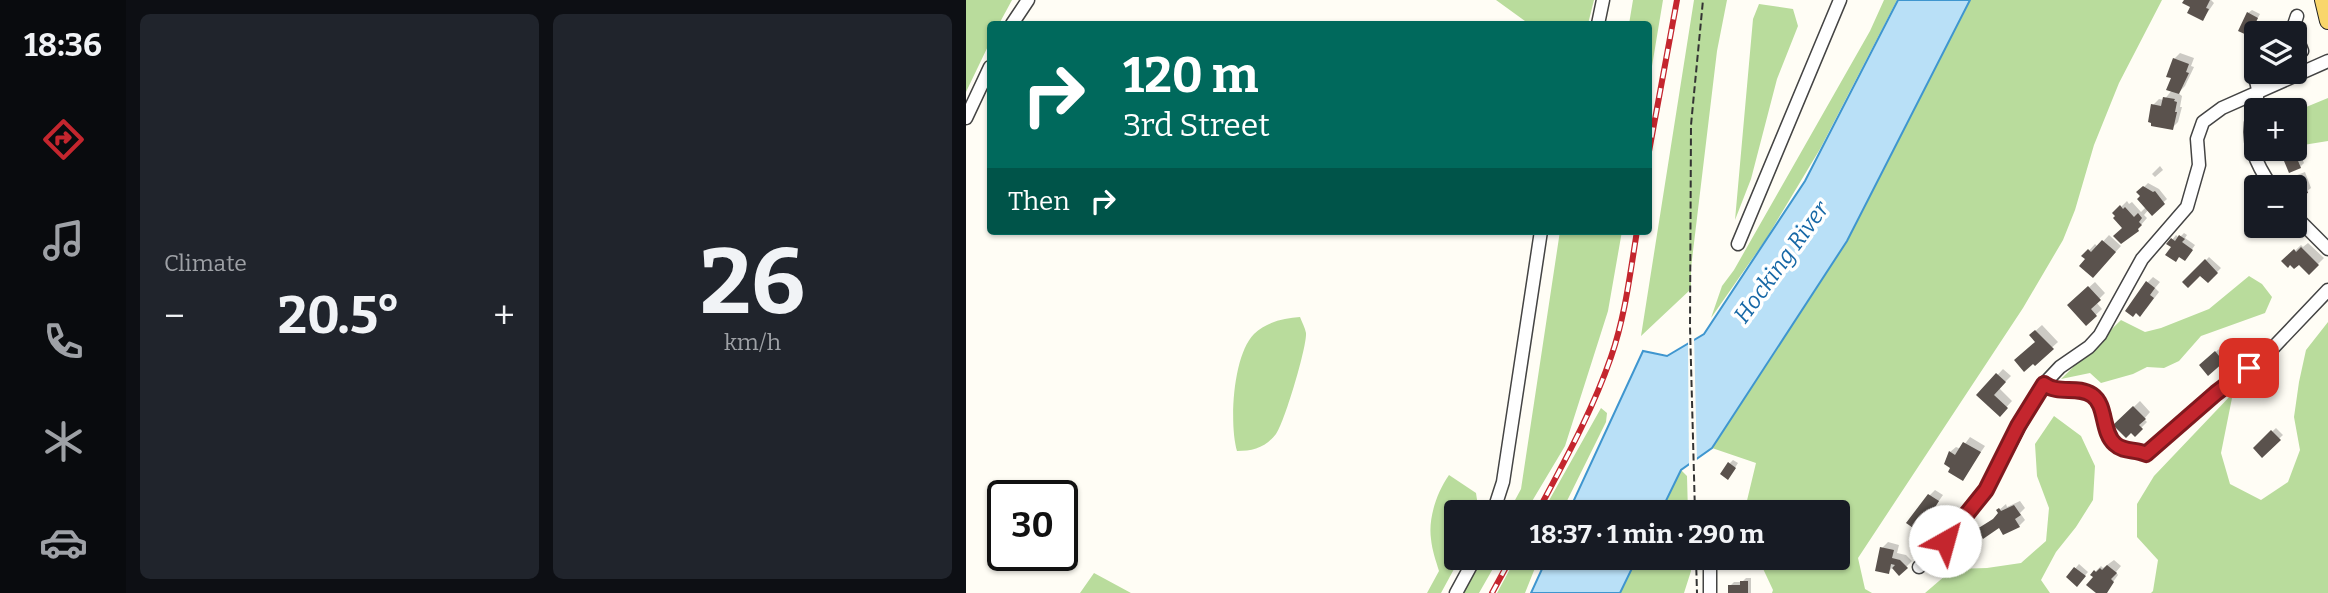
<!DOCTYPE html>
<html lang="en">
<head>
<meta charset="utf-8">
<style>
	body { margin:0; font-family:Bitter,serif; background:#20242c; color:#f1f3f6; height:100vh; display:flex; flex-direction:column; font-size:26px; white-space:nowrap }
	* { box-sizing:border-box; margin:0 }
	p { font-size:23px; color:#9ea1a6 }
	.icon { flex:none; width:38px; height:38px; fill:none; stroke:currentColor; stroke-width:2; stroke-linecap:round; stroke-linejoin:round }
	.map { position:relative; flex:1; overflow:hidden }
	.drawer { display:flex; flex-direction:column; gap:14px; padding:14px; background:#0d0f14; width:840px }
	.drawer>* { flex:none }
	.hud { position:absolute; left:21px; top:21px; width:665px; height:214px; border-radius:7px; box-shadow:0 2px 5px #0004; background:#00695c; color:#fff; overflow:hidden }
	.tools { position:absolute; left:1278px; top:21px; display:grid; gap:14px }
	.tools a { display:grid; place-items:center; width:63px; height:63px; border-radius:7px; background:#171b24; box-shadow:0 2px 5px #0004; font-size:35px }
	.speed { position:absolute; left:21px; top:480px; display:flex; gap:14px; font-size:35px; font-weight:700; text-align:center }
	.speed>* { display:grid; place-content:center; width:91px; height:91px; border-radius:50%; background:#171b24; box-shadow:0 2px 5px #0004; line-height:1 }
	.speed .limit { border:4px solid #111; border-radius:10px; background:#fff; color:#111 }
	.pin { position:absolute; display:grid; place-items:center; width:60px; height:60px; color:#fff; margin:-30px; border-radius:14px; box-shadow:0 4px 10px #0006 }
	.me { position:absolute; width:77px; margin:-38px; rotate:38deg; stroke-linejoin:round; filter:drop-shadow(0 0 5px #0008) }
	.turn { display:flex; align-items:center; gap:24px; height:147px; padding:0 21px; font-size:32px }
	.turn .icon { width:91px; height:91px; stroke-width:2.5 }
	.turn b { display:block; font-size:49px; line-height:60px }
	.then { display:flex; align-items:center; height:66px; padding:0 21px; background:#0003; gap:14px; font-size:26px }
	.big { font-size:52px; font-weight:700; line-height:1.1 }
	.drawer .widget { flex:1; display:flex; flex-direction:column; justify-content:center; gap:10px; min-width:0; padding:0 24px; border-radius:10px; background:#20242c }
	.drawer .dial { align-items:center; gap:0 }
	.dial b { font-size:91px; line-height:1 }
	.heat { display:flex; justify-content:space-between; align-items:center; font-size:38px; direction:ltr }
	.drawer .tiles { flex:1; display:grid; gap:14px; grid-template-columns:repeat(2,1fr) }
	.trip { position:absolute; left:478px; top:500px; width:406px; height:70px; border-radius:7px; background:#171b24; box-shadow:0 2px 5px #0004; font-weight:700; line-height:70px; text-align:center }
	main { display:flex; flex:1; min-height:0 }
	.menu { display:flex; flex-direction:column; width:126px; justify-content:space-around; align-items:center; background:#090b0e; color:#9ea1a6 }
	.menu .icon { width:49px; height:49px }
	.menu .selected { color:#c4262e }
	.menu b { font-size:32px; color:#f1f3f6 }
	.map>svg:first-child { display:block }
</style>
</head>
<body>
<main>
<nav class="menu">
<b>18:36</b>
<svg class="icon selected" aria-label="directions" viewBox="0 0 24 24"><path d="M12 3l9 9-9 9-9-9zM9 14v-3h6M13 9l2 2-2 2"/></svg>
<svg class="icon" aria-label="music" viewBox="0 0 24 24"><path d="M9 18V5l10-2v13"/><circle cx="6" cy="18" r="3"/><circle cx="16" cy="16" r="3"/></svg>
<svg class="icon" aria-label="phone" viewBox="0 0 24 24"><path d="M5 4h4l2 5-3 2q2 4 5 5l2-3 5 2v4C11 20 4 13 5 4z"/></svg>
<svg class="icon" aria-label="climate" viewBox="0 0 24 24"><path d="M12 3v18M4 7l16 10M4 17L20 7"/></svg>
<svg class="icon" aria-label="car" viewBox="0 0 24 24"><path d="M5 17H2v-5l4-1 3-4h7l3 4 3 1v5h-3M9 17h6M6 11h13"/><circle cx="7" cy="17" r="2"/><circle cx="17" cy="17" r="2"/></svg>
</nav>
<section class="drawer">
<div class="tiles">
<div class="widget"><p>Climate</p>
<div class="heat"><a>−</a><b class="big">20.5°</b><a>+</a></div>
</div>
<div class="widget dial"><b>26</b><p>km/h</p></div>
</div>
</section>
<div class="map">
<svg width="1362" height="593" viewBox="0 0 1362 593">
	<rect width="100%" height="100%" fill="#fffdf5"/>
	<path fill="#b9dc9c" d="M0,0h46l-13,24h-9v18l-24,50z
		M530,0h98l-6,24h-59z
		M667,0h30l-14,84 -1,-60h-19z
		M728,0h33l-10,51 -26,217v21l-50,47z
		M918,0h13l-77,149 -54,90 -55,79 11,-32 12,-16 136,-239z
		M1004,0h192l-43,83 -25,62 -19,65 -12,30 -40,68 -165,250 7,31 7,4h-100l1,-3 -15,-32h80v-45h-94l12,-50 -44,-15 135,-207z
		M793,4l34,5 5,17 -21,53 -26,100 -16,41 18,-201z
		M1362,98v43l-31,5 -3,-3v-31z
		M594,231h62l-14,80 -43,135 -40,67h-17l13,-24z
		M1283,276l13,8 10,13 -7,16 -64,23 -22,25 -15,7 -17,-1 -14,7 -32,9 -11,-10 -29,6 60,-59 24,12 16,-4 48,-19z
		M334,317c2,5 5,11 6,16 1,14 -22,91 -30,101 -11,14 -23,17 -39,17 -8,-28 -4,-96 17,-117 12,-12 30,-16 46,-17z
		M1362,322v271h-177l2,-2 5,-31 -21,-23v-33l17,-28 79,-83 -12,60 9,31 31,16 27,-18 12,-32 -6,-33 5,-35 7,-32z
		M635,408l6,5 -1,9 -45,91h-19z
		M1088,416l27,20 14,30 -2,34 -17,27 -20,25 -15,28 9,13h-125l28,-24 34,-1 34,-5 25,-22 3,-33 -12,-32 -2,-32z
		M715,470l6,6 1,37h-28z
		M483,475l27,18 3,20h-23v45h4l-19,35h-14l12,-22c-3,-10 -7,-21 -8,-32 -3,-21 6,-47 18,-64z
		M516,558h17l-20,35h-16z
		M550,558h23l-14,35h-28z
		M671,558h53l1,13 -7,22h-64z
		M128,573l37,20h-51z"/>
	<path fill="#b9e0f7" stroke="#3f96cf" stroke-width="2" d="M932,0h72l-123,241 -135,207 -31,22 -21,43h-92l75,-162 24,5 37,-22 101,-153z
		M581,558h90l-17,35h-89z"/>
	<path fill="#fffdf5" d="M728,336l3,127 -8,6 -1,-129z"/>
	<path fill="#0003" d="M1220,0h25l3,3 -11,16z
		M1286,10l8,4 -11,20 -1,-21z
		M1214,53l14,5 -3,8 3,1 -9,19 -7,7 4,3 -2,11h2l-4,15 -6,6 -19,-23 6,-6 5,1 8,-10 2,-31z
		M1334,154l4,9 -4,4 -14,-6z
		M1194,166l3,4 -8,7 -3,-3z
		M1339,172l6,16 -4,3 -16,-4 -3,-6 4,-4z
		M1182,183l11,6 8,10 -15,14 -3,-4 -5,6 3,3 -13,15 -10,-5 -9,-15 12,-12 2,3 3,-2 9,10 5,-5 -7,-15z
		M1218,233l3,2 -2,3 10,7 -7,10 -19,-11 7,-9 3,3z
		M1143,235l12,11 -22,24 -15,-14 11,-12 3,3z
		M1342,243l16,15 -15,15 -10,-11 -15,-1 17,-16 2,2z
		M1243,257l12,11 -13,13 -8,-8 -15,9z
		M1187,277l7,5 -5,6 4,4 -13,17 2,-27z
		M1129,282l10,11 -9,9 6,7 -16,15 -17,-19z
		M1076,325l16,17 -23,21 -2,-2 4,-19 -6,-7z
		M1253,349l7,8 -18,16 -7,-8z
		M1037,369l8,7 -12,12 13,13 -12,13 -21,-19z
		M1174,401l10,11 -6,7 3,3 -12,12 -20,-9z
		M1310,428l7,7 -21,20 -7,-7z
		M1004,437l15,9 -22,32 -13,-26 6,-5 5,2z
		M767,460l5,3 -7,11 -1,-11z
		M969,490l8,5 -24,34 10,-33z
		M1054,501l5,7 -5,5 5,7 -6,6 -15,7 -5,-7 -20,3 21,-15 -2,-3 8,-7 1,3z
		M922,542l11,3 -2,8 9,2 6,6 -12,12 -7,-6 -5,5 -6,-24z
		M1148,560l7,6 -5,6 2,3 -13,18h-7l-3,-16 -2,-3 8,-8 2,2z
		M1113,564l9,8 -11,12 -9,-7z
		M780,578h5v15h-21v-7l4,-4h8z"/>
	<path fill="#5a524d" d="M1218,0h26l-4,8 3,1 -6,12 -16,-8 3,-6 -8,-4z
		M1281,12l11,6 -9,18 -11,-5z
		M1207,58l16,6 -3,8 3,1 -10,21 -13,-4 5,-12 -5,-1z
		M1197,97l12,2 -1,2 3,1 -2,10h2l-4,18 -22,-4v-3l-3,-1 3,-18 10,2z
		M1330,156l5,12 -12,5 -5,-12z
		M1336,175l6,18 -14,5v-11h-5l-3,-7z
		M1177,186l10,6 2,-1 10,13 -13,12 -15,-17 3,-3 -4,-4z
		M1154,205l3,4 2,-2 9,10 4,-4 4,5 -3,4 3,3 -4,4 1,2 -18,13 -8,-8 9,-8 -9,-10 2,-2 -3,-3z
		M1213,235l6,4 -3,3 11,8 -8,11 -6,-4 -3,5 -11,-7 6,-8 -5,-3 5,-6 4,3z
		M1136,240l14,12 -23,26 -14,-12 6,-7 -4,-3 7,-7 3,3z
		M1335,247l18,18 -10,10 -10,-10 -5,4 -4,-4 -2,3 -7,-7 13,-12 2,3z
		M1239,259l13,14 -10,10 -8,-7 -12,12 -6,-6z
		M1180,281l9,7 -5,7 4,3 -14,19 -4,-4 -3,4 -8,-6z
		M1122,286l13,14 -10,9 6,7 -11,10 -19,-21z
		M1069,330l19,19 -19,17 -2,-2 -9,8 -10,-12 21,-18 -6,-7z
		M1249,351l9,11 -16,14 -9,-11z
		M1030,373l10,9 -12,13 14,13 -8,9 -24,-22z
		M1167,406l13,13 -7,6 4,4 -8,8 -4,-4 -5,5 -13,-13z
		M1305,430l10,10 -19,18 -9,-10z
		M997,442l18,10 -18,29 -15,-9 2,-4 -6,-4 5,-13 6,4z
		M762,462l8,6 -8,12 -8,-6z
		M962,494l11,7 -20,31 -13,-9z
		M1048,505l7,10 -6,4 5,8 -17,8 -4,-7 -16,11 -6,-10 16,-10 5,-6 -2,-3 3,-2 2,3z
		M914,547l14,3 -2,8 8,2 8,8 -9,8 -7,-8 3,-3 -4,-1 -2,10 -14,-3z
		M1141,565l10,8 -6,6 3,3 -7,11h-11l-10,-8 7,-8 -3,-2 4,-5 2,2 4,-4 2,2z
		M1108,567l12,9 -9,11 -11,-10z
		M774,581h8v12h-20v-8h12z"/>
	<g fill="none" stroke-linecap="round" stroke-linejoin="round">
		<g stroke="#444" stroke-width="15">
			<path id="minor" d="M1331,16l-4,12 9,23
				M46,24l16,-24
				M632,24l5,-24
				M1290,72l-2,3c7,20 3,18 -1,38 -7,29 2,50 19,74
				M0,118l24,-51
				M1328,215l34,34
				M772,244l102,-244
				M1078,384c15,11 33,1 48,11 15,10 9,37 23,49 8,8 21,5 31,10l70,-61 55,-43 57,-60
				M744,511v2
				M527,513l10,-31 38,-251
				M953,567l26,-26 41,-51 44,-84 14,-22 16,-17 29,-20 11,-12 42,-76 45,-52 12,-42 -2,-26 6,-17 19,-14 106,-47
				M490,593l19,-35
				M744,593v-35"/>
		</g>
		<g stroke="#222" stroke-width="18">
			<path id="major" d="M1357,0l5,21"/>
		</g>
		<path stroke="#333" stroke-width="2" stroke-dasharray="7 3.5" stroke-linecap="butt" d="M729,513l-5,-186 1,-202 12,-125
			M730,558l1,35"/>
		<use href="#minor" stroke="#fff" stroke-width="12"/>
		<use href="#major" stroke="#f9d66b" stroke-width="16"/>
		<g stroke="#c4262e" stroke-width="6">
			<path id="rail" d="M682,157l29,-157
				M571,513c27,-51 55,-101 74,-156 14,-40 19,-83 26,-126
				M526,593l19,-35"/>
		</g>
		<use href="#rail" stroke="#fff" stroke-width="3.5" stroke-dasharray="10" stroke-linecap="butt"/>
	</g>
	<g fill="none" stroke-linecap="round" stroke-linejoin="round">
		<g stroke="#7f191e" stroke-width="18">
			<path id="route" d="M979,541l41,-51 32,-64 26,-42c15,11 33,1 48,11 15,10 9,37 23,49 8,8 21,5 31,10l70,-61 33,-25"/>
		</g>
		<use href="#route" stroke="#c4262e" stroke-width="12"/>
	</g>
	<g text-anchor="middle" stroke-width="7" stroke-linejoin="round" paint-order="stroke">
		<g font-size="23" font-style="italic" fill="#1768a6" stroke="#fff">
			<text transform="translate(815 262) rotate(-54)" y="8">Hocking River</text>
		</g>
	</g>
</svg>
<div class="tools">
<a><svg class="icon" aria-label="layers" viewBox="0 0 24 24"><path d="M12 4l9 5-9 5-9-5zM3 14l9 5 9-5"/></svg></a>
<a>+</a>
<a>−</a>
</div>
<div class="speed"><div class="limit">30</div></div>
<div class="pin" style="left:1283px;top:368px;background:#d93025"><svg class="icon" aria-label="arrive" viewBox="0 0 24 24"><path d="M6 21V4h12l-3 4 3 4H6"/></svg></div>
<svg class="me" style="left:979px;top:541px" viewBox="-20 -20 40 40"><circle r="19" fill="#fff"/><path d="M0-13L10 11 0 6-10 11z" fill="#c4262e"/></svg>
<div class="trip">18:37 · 1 min · 290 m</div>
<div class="hud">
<div class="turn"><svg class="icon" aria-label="right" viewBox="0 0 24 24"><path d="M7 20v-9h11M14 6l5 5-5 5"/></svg><div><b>120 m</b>3rd Street</div></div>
<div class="then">Then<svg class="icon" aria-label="right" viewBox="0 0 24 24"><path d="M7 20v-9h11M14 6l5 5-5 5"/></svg></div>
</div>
</div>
</main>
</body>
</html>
